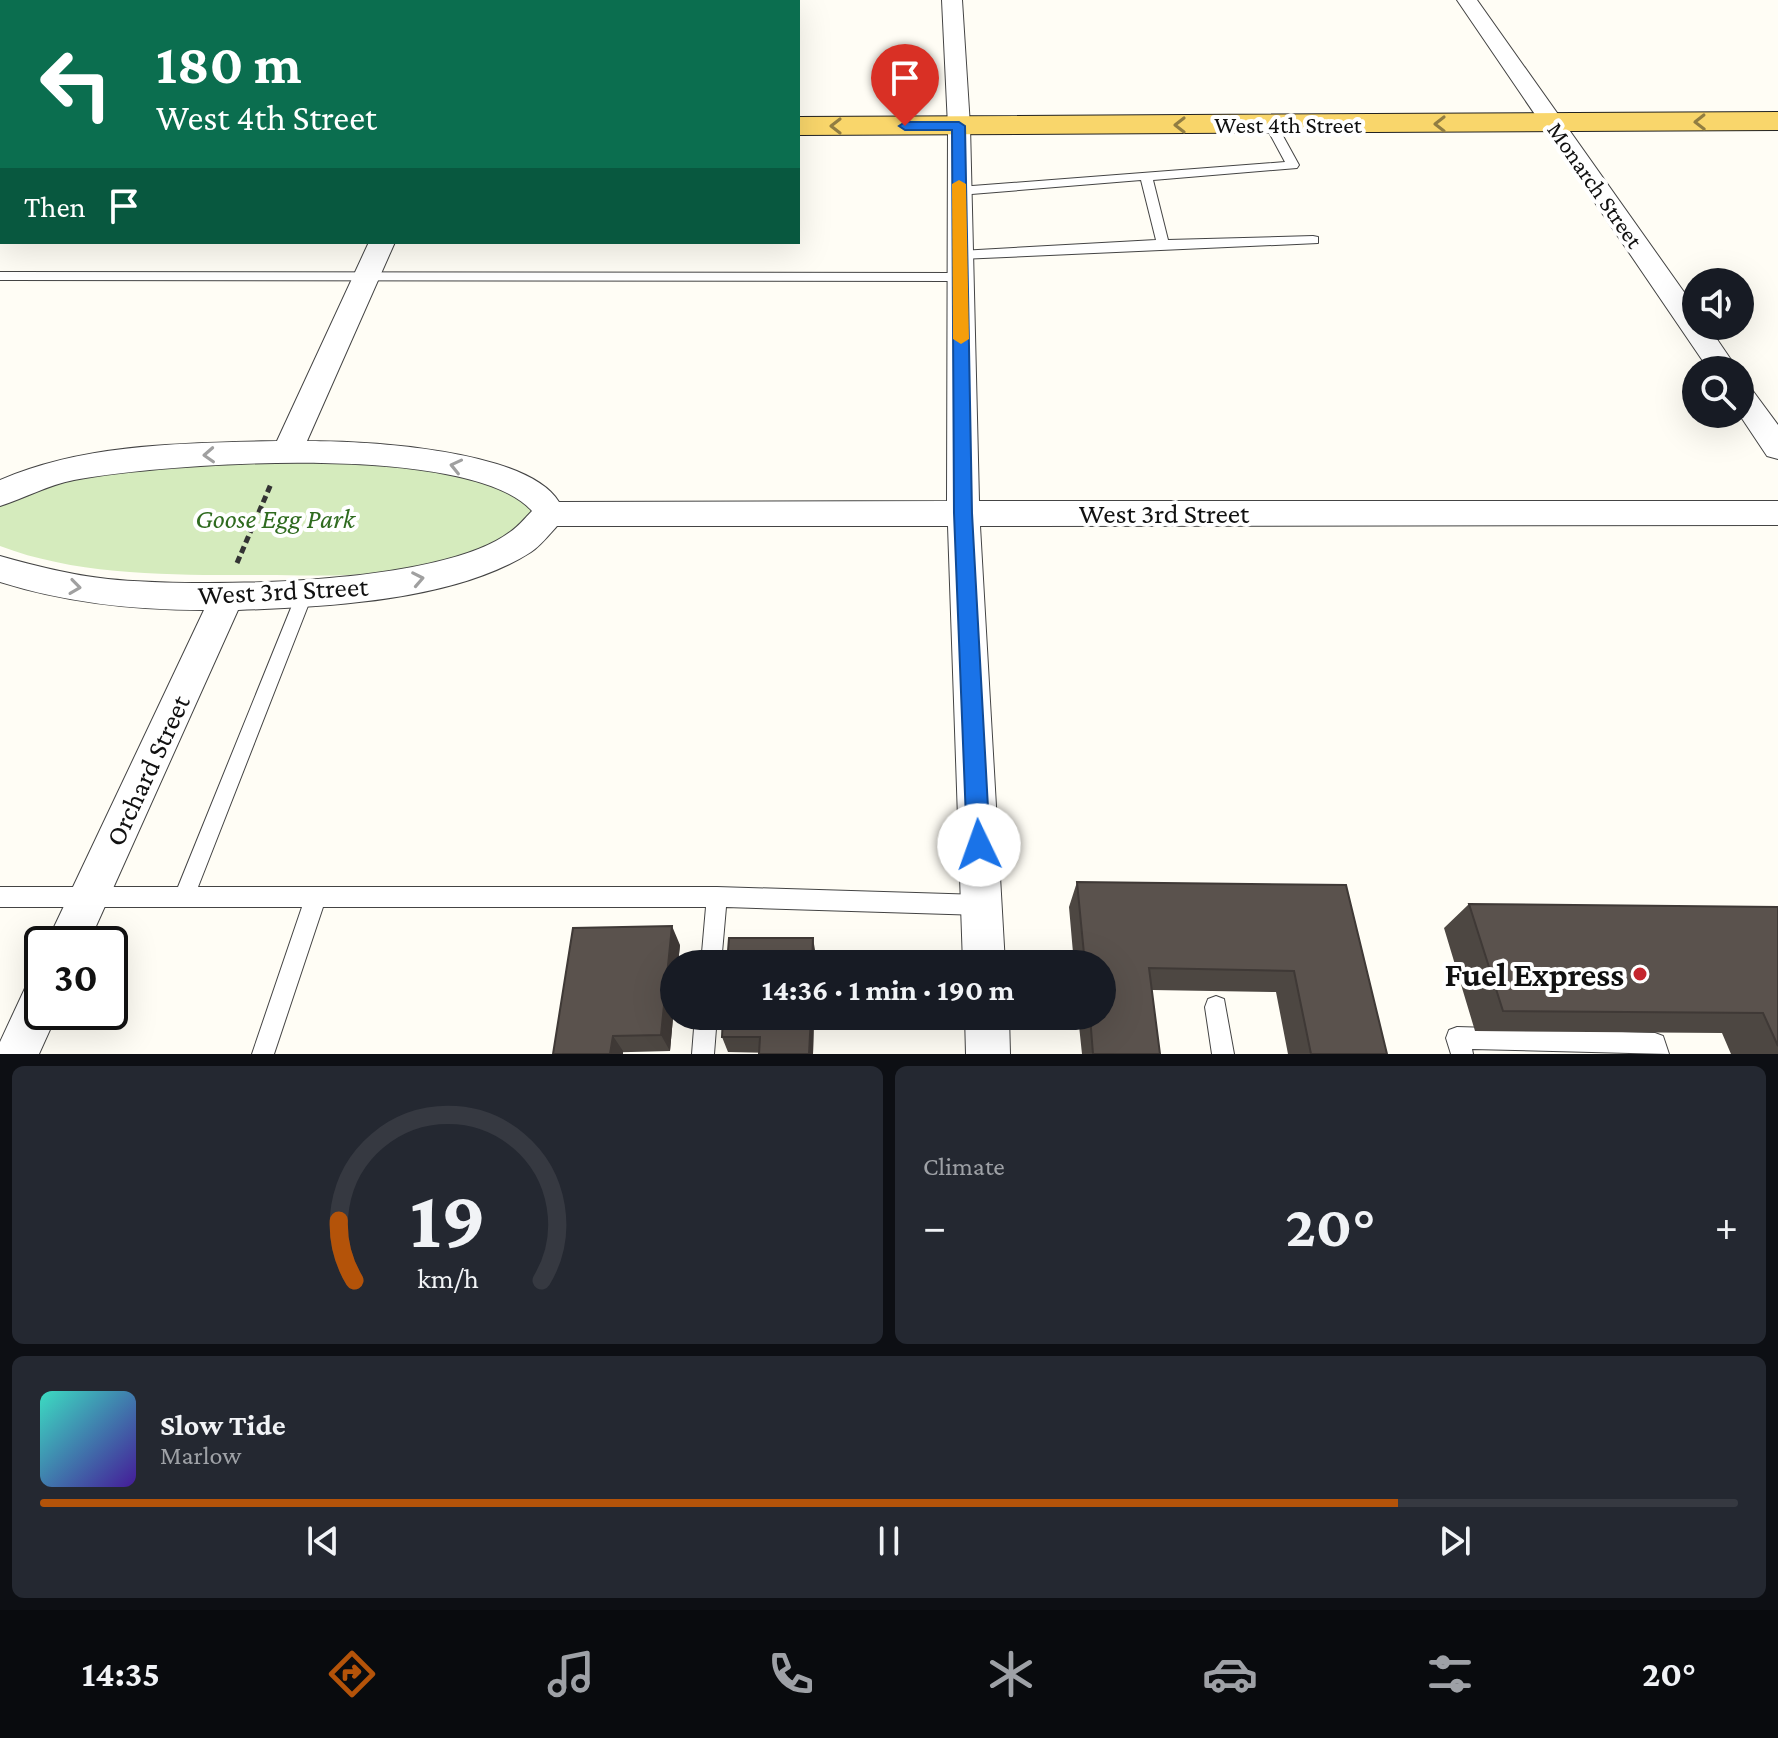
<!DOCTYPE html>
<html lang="en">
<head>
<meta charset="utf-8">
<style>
	body { margin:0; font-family:"Crimson Pro",serif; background:#242831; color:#f1f3f6; height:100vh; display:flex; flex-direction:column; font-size:30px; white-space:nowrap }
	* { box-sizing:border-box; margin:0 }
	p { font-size:26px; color:#9ea1a6 }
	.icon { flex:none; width:44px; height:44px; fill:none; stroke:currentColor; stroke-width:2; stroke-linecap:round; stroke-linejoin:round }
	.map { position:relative; height:1054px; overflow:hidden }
	.drawer { display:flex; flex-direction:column; gap:12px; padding:12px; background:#0d0f14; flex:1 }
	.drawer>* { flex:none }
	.hud { position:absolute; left:0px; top:0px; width:800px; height:244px; box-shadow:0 8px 32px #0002; background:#0b6e4f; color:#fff; overflow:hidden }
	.fabs { position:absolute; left:1682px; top:268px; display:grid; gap:16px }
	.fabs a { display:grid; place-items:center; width:72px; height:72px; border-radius:50%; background:#171b24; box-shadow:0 8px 32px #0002; font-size:40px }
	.speed { position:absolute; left:24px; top:926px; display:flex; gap:16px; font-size:40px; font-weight:700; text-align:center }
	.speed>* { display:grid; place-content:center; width:104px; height:104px; border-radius:50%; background:#171b24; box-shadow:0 8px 32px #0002; line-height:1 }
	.speed .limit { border:4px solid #111; border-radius:12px; background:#fff; color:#111 }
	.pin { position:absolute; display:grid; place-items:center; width:68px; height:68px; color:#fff; margin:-82px -34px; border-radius:50% 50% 50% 0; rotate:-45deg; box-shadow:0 0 8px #0007 }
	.pin .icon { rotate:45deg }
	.me { position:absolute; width:88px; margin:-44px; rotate:357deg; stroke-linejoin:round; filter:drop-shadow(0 0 6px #0008) }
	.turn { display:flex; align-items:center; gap:28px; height:168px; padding:0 24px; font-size:36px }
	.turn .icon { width:104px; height:104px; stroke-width:2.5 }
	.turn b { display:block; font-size:56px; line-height:68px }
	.then { display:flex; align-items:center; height:76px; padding:0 24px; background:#0003; gap:16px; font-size:30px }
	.big { font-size:60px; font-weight:700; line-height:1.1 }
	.drawer .card { flex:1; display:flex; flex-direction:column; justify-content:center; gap:12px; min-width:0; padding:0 28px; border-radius:12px; background:#242831 }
	.drawer .dial { align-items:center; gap:0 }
	.dial svg { height:208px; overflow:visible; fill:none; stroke:#363941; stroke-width:7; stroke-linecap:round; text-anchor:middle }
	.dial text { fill:#f1f3f6; stroke:none }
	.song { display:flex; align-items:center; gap:24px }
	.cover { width:96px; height:96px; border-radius:12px; background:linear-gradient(135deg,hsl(170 70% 55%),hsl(260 70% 35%)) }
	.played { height:8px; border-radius:4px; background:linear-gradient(90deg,#b45309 80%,#363941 80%) }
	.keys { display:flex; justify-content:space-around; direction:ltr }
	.heat { display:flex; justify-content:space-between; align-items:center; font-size:44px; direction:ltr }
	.drawer .tiles { flex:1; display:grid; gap:12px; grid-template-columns:1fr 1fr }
	.card:last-child { grid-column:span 2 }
	.trip { position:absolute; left:660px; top:950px; width:456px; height:80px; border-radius:40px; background:#171b24; box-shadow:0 8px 32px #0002; font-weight:700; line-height:80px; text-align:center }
	.tab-bar { display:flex; height:128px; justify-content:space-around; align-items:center; background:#090b0e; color:#9ea1a6 }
	.tab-bar .icon { width:56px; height:56px }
	.tab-bar .current { color:#b45309 }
	.tab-bar b { font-size:36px; color:#f1f3f6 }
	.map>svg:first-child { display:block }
</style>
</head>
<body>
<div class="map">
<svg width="1778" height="1054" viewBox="0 0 1778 1054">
	<rect width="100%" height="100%" fill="#fffdf5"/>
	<path fill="#d5ebbd" d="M0,0h460l-458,2v18z
		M384,462l107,19 58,33c-26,14 -53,32 -80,42 -64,22 -139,20 -205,19 -86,0 -183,2 -264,-29v-43l41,-20 110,-20z"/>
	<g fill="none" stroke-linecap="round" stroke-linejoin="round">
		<g stroke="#444" stroke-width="2">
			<path id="lane" d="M1271,122l6,3 22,40 -2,3 -144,12 15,60 145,-4 5,1v6l-358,16 -6,-4 6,-4 196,-11 -15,-60 -182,15 -6,-4 6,-4 326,-25 -20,-37z
				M0,272l960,1 7,4 -7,4 -960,-1z
				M305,586l6,2 2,5 -115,294h519l264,8 7,3 3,7 -3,7 -7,3 -255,-8 -5,57h-20l5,-57h-383l-49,147h-22l50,-147h-302v-20h178l119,-294 2,-5z
				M1216,996l8,3 10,55h-22l-7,-47 3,-8z
				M695,1016h22l-3,38h-22z
				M1457,1027l198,6 8,3 6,18 -197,-5 1,5h-22l-5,-16 3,-8z"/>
		</g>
		<g stroke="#444" stroke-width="2">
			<path id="street" d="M942,0h20l8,126 9,375h799v24l-798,1 25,438h-42l-15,-438h-391c-8,9 -17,20 -26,26 -76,49 -205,55 -293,58l-150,334h-42l158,-334c-71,0 -137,-7 -204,-28v-26c35,10 71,19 108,23 89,9 331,7 402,-47 8,-5 15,-14 22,-21 -62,-70 -369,-48 -458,-31 -26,5 -49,18 -74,26v-26c85,-37 186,-37 277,-39l92,-199h26l-88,199c58,0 220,8 252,61l388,-1 1,-375z
				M1457,0h20l219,309v17h12l30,44h-29z
				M1740,384l10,3 28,38v34l-11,-3 -28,-42z
				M42,978v34h16l-19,42h-39v-12l27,-58z
				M965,1016h44l1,38h-44z"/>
		</g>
		<g stroke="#222" stroke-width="2">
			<path id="primary" d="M1778,112v18l-980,5v-18z
				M0,117h2v18h-2z"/>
		</g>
		<path stroke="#333" stroke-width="4" stroke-dasharray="6 3" stroke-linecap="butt" d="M0,0l7,2"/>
		<path stroke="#333" stroke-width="5" stroke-dasharray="7 4" stroke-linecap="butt" d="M237,563l34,-79"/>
		<use href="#lane" fill="#fff" fill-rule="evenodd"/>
		<use href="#street" fill="#fff" fill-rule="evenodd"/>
		<use href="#primary" fill="#f9d66b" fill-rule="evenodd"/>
	</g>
	<path fill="#4d4742" d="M34,0h37l-2,2h-34z
		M1077,882l269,3 41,169h-99l-12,-62 -124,-2 8,64h-78l-4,-38h24v-52h-28l-5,-57z
		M1469,904l309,3v147h-47l-9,-21 -247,-2 -31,-103z
		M680,945l-2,19h-4v43l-4,44 -117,3z
		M723,1016h91l-1,38 -85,-2 -6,-15z"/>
	<path fill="#3f3936" d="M672,926l8,19 -2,19h-4v43l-4,44 -9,-16z
		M813,938l3,18v8h-4z
		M811,1016h3l-1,38h-4z
		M613,1036l10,15v3h-13z"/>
	<path fill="#5a524d" stroke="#3f3936" stroke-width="2" d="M1077,882l269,3 41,169h-76l-17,-83 -145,-3 11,86h-67l-3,-38h12v-52h-17z
		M1469,904l309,3v139l-15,-33 -260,-2z
		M672,926l-11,109 -48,1 -3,18h-57l20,-126z
		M729,938h84l-1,26h-85z
		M723,1016h88l-2,38h-50l1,-17h-38z"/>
	<defs><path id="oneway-chevron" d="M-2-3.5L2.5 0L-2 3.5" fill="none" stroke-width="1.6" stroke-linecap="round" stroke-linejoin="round" transform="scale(2)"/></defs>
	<g stroke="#917d42">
		<use href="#oneway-chevron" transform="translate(1700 122) rotate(179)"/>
		<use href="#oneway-chevron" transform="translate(1440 124) rotate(180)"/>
		<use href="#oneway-chevron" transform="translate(1180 125) rotate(180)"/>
		<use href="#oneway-chevron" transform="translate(836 126) rotate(-180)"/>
	</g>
	<g stroke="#a0a0a0">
		<use href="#oneway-chevron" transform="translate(209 455) rotate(177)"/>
		<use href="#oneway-chevron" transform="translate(456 466) rotate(-167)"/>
		<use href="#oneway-chevron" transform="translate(418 579) rotate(-11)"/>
		<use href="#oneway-chevron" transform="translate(75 587) rotate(8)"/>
	</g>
	<path fill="#1a73e8" stroke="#114b97" stroke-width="2" d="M959,122l6,4 7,387 18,332 -4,7 -7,3 -8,-3 -4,-7 -13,-332 -2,-383h-47l-6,-4 6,-4z"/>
	<path fill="#f59e0b" d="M959,180l7,4 3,155 -8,5 -8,-5 -1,-155z"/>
	<circle fill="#c4262e" stroke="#fff" stroke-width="3" cx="1640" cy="974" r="8"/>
	<g text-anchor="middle" stroke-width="8" stroke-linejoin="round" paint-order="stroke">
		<g font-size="24" fill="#111" stroke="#fff">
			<text x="1288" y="133">West 4th Street</text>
			<text transform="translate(1595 185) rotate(55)" y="8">Monarch Street</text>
		</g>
		<g font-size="28" fill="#111" stroke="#fff">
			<text x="1164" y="523">West 3rd Street</text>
			<text transform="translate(283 590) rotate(-3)" y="10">West 3rd Street</text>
			<text transform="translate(147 770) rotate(-65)" y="10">Orchard Street</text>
		</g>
		<g font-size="28" font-style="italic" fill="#2f6b1f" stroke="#fff">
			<text x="275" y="528">Goose Egg Park</text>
		</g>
		<g font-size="34" font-weight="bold" fill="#111" stroke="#fff" text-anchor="end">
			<text x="1624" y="986">Fuel Express</text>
		</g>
	</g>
</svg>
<div class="fabs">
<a><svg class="icon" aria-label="sound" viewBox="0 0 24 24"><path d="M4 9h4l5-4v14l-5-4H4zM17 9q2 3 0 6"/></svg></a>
<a><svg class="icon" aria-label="search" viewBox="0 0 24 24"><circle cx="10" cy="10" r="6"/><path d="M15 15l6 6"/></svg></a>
</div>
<div class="speed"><div class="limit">30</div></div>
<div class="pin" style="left:905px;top:126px;background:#d93025"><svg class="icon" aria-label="arrive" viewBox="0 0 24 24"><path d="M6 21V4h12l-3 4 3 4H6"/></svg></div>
<svg class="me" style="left:979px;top:845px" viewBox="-20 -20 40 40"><circle r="19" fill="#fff"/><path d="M0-13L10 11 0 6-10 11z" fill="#1a73e8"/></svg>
<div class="trip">14:36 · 1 min · 190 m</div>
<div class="hud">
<div class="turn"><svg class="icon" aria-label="left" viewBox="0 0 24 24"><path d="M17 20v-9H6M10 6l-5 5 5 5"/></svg><div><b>180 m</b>West 4th Street</div></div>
<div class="then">Then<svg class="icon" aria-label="arrive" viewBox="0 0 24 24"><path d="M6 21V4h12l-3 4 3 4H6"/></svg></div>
</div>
</div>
<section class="drawer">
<div class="tiles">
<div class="card dial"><svg viewBox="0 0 100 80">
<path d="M14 69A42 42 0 1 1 86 69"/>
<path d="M14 69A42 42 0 0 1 8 46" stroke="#b45309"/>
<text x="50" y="56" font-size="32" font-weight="700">19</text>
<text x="50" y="72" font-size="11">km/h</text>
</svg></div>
<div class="card"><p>Climate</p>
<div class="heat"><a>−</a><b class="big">20°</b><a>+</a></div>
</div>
<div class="card">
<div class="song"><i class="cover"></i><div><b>Slow Tide</b><p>Marlow</p></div></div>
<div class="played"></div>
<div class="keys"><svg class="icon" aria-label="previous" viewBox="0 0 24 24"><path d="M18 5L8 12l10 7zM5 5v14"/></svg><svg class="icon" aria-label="pause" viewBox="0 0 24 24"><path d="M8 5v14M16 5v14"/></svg><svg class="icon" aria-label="next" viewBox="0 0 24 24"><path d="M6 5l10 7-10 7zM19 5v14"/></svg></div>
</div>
</div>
</section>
<nav class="tab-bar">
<b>14:35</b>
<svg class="icon current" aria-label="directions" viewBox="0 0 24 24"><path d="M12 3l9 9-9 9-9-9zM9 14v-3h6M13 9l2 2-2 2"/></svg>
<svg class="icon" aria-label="music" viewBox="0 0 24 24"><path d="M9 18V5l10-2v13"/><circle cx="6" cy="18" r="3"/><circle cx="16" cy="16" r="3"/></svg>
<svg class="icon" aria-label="phone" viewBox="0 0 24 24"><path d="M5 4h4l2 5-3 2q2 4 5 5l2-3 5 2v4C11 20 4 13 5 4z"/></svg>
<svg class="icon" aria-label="climate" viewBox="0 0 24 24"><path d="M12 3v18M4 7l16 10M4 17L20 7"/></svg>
<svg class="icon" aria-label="car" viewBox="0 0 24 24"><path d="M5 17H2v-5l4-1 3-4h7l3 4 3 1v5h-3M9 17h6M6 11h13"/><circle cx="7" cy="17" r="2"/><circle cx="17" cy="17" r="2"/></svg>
<svg class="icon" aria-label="filters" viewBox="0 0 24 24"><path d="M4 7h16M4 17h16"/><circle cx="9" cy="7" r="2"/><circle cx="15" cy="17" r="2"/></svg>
<b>20°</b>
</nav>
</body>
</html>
